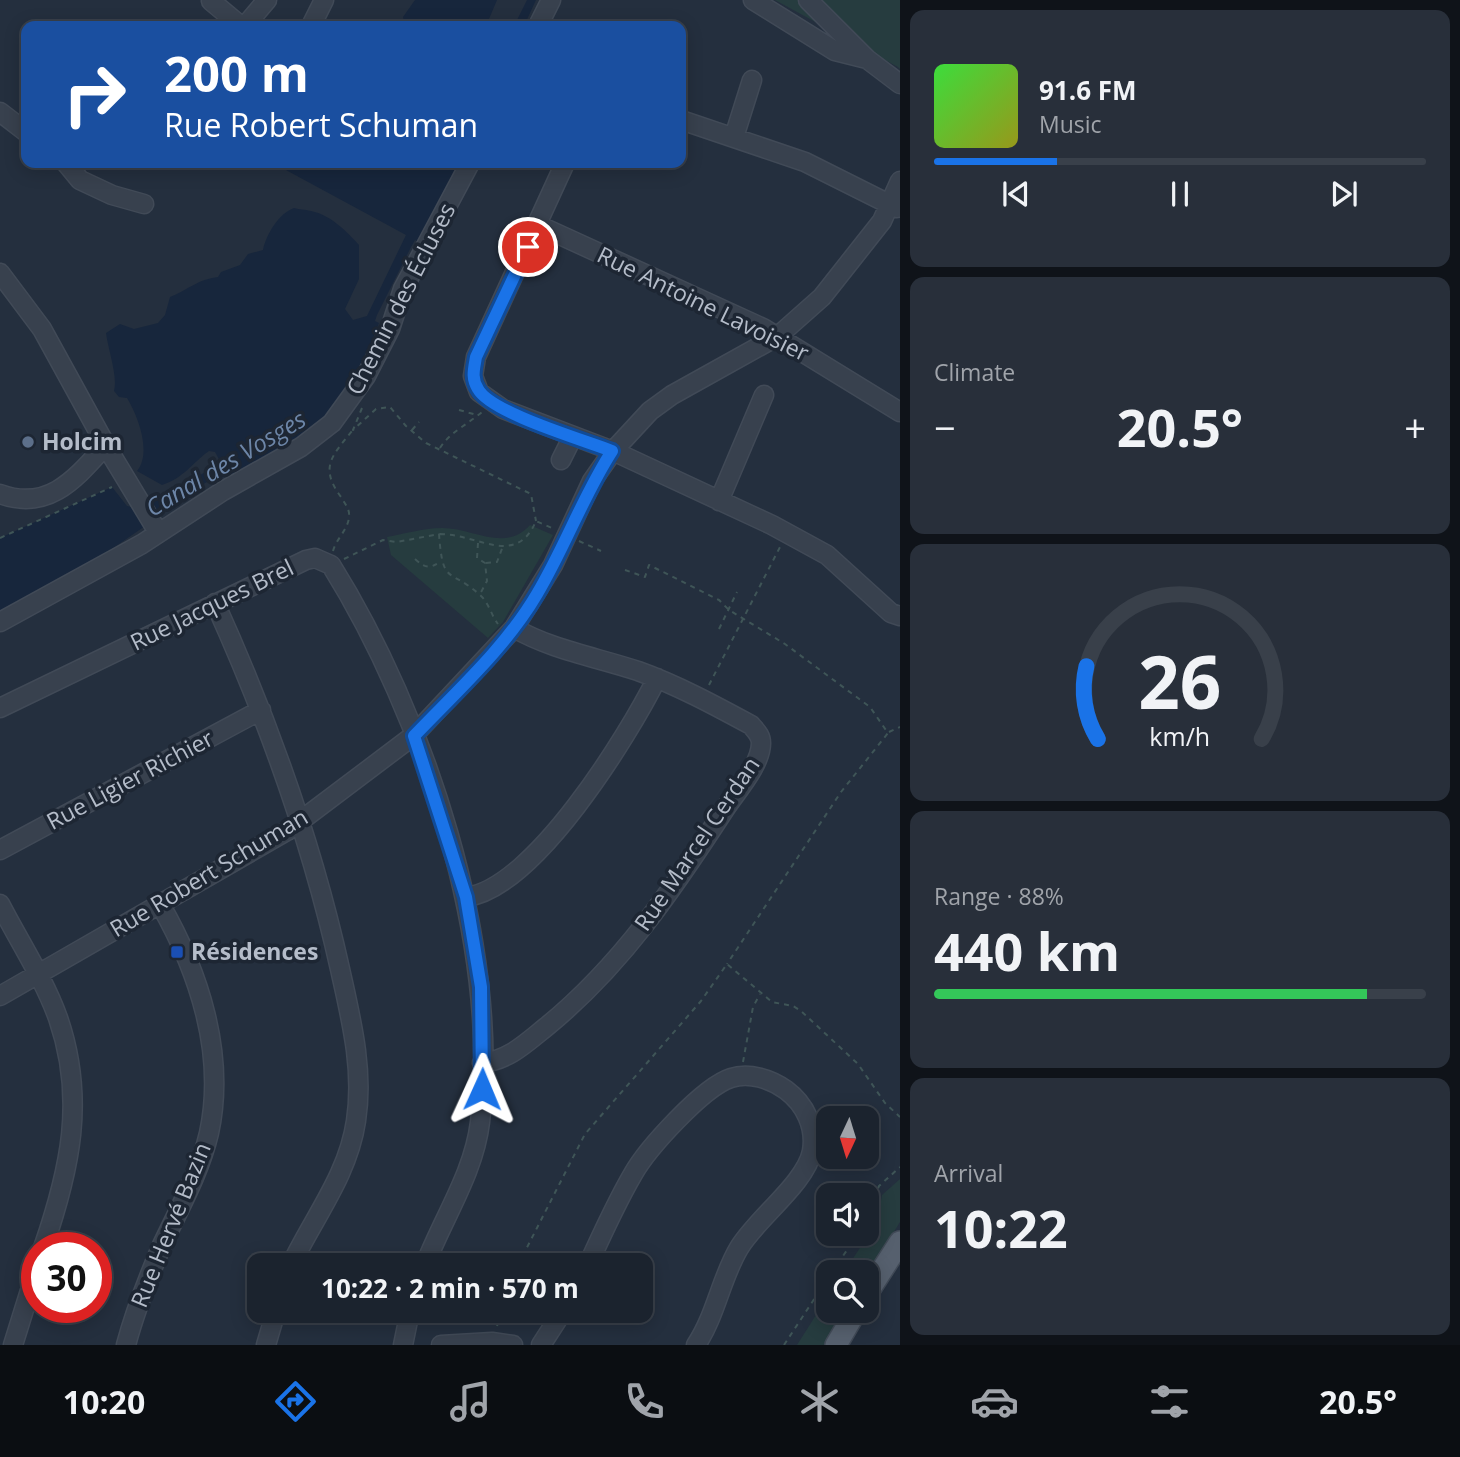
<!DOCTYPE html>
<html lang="en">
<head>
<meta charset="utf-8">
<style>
	body { margin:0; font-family:"Open Sans",sans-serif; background:#282f3a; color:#f1f3f6; height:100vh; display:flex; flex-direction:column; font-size:26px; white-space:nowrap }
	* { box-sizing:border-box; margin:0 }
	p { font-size:23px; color:#a0a4aa }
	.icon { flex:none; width:38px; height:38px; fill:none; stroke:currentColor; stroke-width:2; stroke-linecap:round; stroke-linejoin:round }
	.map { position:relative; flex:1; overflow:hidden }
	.panel { display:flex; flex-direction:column; gap:10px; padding:10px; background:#0f1319; width:560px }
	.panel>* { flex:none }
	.hud { position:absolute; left:21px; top:21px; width:665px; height:147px; border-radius:14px; box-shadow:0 4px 18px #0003,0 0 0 2px #39404a; background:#1a4fa0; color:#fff; overflow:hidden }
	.needle { width:46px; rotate:184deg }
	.tools { position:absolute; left:816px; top:1106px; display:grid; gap:14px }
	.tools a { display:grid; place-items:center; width:63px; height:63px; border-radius:14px; background:#1b232e; box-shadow:0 4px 18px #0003,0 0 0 2px #39404a; font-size:35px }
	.speed { position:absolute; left:21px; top:1232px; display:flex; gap:14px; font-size:35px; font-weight:700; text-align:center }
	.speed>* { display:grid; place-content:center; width:91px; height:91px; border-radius:50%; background:#1b232e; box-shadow:0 4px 18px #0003,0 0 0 2px #39404a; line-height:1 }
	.speed .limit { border:10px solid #d22; background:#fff; color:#111 }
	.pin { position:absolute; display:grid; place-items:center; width:60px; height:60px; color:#fff; margin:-30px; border:4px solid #fff; border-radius:50%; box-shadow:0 2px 7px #0007 }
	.me { position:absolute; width:77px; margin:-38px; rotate:1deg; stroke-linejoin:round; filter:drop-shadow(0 0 5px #0008) }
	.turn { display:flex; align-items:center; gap:24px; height:147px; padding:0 28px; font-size:32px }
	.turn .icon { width:91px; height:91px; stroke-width:2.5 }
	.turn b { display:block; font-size:49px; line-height:60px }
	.big { font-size:52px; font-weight:700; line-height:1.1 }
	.panel .tile { flex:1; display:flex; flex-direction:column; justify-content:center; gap:10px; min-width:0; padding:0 24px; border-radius:14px; background:#282f3a }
	.panel .dial { align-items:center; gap:0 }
	.dial svg { height:182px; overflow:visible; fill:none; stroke:#39404a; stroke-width:7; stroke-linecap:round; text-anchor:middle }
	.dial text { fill:#f1f3f6; stroke:none }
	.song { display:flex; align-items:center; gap:21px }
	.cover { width:84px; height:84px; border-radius:10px; background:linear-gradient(135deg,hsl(120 70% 55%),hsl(60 70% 35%)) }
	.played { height:7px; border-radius:4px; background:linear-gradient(90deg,#1a73e8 25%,#39404a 25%) }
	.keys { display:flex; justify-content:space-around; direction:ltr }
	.heat { display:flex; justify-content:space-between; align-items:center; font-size:38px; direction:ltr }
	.charge { height:10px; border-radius:5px; background:linear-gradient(90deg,#34c759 88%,#39404a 0) }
	.trip { position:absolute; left:247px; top:1253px; width:406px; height:70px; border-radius:14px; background:#1b232e; box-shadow:0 4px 18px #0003,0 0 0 2px #39404a; font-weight:700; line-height:70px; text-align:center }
	.tabs { display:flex; height:112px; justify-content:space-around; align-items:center; background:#0b0e12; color:#a0a4aa }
	.tabs .icon { width:49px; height:49px }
	.tabs .current { color:#1a73e8 }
	.tabs b { font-size:32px; color:#f1f3f6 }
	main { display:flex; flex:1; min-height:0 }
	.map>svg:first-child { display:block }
</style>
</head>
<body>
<main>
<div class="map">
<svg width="900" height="1345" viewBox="0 0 900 1345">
	<rect width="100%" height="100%" fill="#242f3e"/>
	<path fill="#263c3f" d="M775,0h125v69l-2,-2z
		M530,525l23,10 -50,87 -15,16 -97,-83 -4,-18c17,-3 37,-9 55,-9 32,0 63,25 88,-3z
		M900,1179v43l-34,55v-5h-22l33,-50 5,-27z
		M828,1296v15h17l-21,34h-27z"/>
	<path fill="#17263c" d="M415,0h82l-11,26h-81l-2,-9z
		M527,0h9l-12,26h-10z
		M273,163h191l-44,80 -5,-3 -4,7 -34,68 -2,6 4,2c-12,29 -22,65 -43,88 -21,24 -77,53 -106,66l-4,-6 -80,46 2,7 -58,40 -90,52v-78l112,-51 15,19 14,3 80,-46 -6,-11 -6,-1c-17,12 -25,27 -47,34l-25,-14c15,-18 1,-55 -10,-73l-8,-1 -5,-6c4,-14 -6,-42 -8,-58l14,-9 14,5 24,-6 7,-8 5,-18c18,-7 28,-18 48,-20l3,-5 19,-7 8,-11 15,-4c3,-15 16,-37 31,-42 6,2 10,1 17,3 20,4 36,21 48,34v34l-14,30 8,11 14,-4 39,-81z"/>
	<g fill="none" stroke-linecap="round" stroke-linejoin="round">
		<g stroke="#414a57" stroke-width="21">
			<path id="minor" d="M753,0l82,51 32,8
				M808,0l59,59 33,25
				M211,1l30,25
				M245,26l22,-26
				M311,26l13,-26
				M538,26l13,-26
				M0,112l26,20
				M681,120l124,42 92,46
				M734,137l18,-57
				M66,163l14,17 32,15 32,9
				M565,163l-89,194 -3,19 6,16 24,17 110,42 159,74 55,30 64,58 9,3
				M538,225l225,103 137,84
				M0,273l42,56 67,122 49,81
				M561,460l11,-22
				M0,494c49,18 76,-16 106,-49
				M719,501l45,-106
				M215,603c53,117 97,240 125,366 11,50 24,100 16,152 -8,54 -42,96 -65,144
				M0,622l142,-78 81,-53 78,-44 31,-24 34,-47 24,-47 13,-40 67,-126
				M0,708l306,-148 9,-2 16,7c93,149 170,380 149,557 -6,51 -37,96 -55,143
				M0,850l261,-140
				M466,897c68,-8 162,-161 191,-219
				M0,904c19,37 44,75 58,114 28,81 12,152 -15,230
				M0,996l287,-165 126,-95 101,-108 39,-63 39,-84 21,-30 37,-40 22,-16 106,-59 44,-39 60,-76 18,-40
				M482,1063c27,-3 44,-20 64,-36 75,-61 127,-138 179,-218 11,-17 36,-44 36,-66 0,-8 -5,-12 -10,-18 -37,-20 -74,-40 -113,-54 -42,-14 -86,-21 -124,-43
				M588,1265c14,-31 28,-62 45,-91 14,-25 70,-87 98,-96 18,-6 40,1 55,12 19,14 30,37 26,61 -6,32 -55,67 -73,97 -18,30 -23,67 -43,97
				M13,1345l24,-77
				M126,1345c9,-34 22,-67 36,-100 17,-36 38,-73 47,-112 17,-79 -10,-161 -49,-229
				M266,1345l10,-34
				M403,1345l7,-34
				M441,1345l51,-3 21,3
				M541,1345l22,-34"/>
		</g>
		<g stroke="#414a57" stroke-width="24">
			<path id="major" d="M866,1295l34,-53
				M836,1345l20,-34"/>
		</g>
		<path stroke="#3f5557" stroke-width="2" stroke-dasharray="5 5" stroke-linecap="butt" d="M362,408l-9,22 23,-21 14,-2 16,19 20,17 105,51 5,27
			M459,410l18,5
			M412,430l7,-8
			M440,448c9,-15 28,-24 42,-36
			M440,534c38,0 76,34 96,-13l16,7
			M0,538l112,-51
			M579,541l22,10
			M478,543l-1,15 8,5 2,18 -7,13
			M333,551c3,-12 15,-21 16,-34 1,-8 -4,-13 -8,-20 -22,-30 -9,-41 11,-66
			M344,559l39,-19 14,2 42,-8c4,53 10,33 41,61 9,8 11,20 18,29
			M415,559c10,9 14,10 25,3
			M486,563l11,-1 6,-16
			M625,570l20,7 4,-12 70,35 10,10 56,34 85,63 18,26 -47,59 -114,172
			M719,629l18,-37
			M709,685l71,-138
			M889,732l11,-5
			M743,1062l10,-55 7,-13
			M866,1216l13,-30 21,-19
			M518,1265l67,-131 116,-133 26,-37 45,38 21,4 8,5 57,53 27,39 15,14
			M832,1272l26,-38
			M497,1326l6,-15
			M784,1345l44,-67"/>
		<use href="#minor" stroke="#38414e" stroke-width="18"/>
		<use href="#major" stroke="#56606e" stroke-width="21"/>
	</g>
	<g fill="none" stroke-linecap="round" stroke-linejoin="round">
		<g stroke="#114b97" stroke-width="18">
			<path id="route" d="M482,1089l-1,-102 -15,-90 -52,-161c43,-45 92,-89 123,-142 28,-47 46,-98 75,-143 -28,-11 -121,-38 -134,-62 -7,-11 -4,-20 -2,-32l52,-110"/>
		</g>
		<use href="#route" stroke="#1a73e8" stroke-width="12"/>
	</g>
	<circle fill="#5c6f8a" stroke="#1d2633" stroke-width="2.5" cx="28" cy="442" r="7"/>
	<rect fill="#1a4fb4" stroke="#1d2633" stroke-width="2.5" x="170" y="945" width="14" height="14" rx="3.5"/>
	<g text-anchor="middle" stroke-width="7" stroke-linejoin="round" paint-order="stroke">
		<g font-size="23" fill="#b4bcc9" stroke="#1d2633">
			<text transform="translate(401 299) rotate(-63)" y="8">Chemin des Écluses</text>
			<text transform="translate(703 304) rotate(26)" y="8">Rue Antoine Lavoisier</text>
			<text transform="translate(212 605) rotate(-26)" y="8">Rue Jacques Brel</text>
			<text transform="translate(130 780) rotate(-28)" y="8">Rue Ligier Richier</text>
			<text transform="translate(697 844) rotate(-56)" y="8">Rue Marcel Cerdan</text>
			<text transform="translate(209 873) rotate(-31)" y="8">Rue Robert Schuman</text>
			<text transform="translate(171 1225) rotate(-68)" y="8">Rue Hervé Bazin</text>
		</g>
		<g font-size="23" font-weight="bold" fill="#b4bcc9" stroke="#1d2633" text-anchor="start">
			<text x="42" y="450">Holcim</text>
			<text x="191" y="960">Résidences</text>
		</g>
		<g font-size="24" font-style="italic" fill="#6d86a8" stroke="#1d2633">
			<text transform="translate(226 464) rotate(-31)" y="8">Canal des Vosges</text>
		</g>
	</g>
</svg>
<div class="tools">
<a><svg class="needle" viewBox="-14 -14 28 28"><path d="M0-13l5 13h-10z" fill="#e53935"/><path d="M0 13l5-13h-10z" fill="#a0a4aa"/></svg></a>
<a><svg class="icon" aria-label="sound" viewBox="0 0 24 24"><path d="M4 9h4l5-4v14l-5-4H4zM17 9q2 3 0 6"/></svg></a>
<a><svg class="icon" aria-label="search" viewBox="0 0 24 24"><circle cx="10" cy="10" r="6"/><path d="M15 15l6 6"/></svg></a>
</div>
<div class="speed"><div class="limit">30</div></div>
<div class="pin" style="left:528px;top:247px;background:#d93025"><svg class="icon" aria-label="arrive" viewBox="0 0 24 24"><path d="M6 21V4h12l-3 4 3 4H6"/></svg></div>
<svg class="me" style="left:482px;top:1089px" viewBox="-20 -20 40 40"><path d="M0-17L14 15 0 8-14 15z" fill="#1a73e8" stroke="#fff" stroke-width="4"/></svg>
<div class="trip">10:22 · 2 min · 570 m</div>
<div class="hud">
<div class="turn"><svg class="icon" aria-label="right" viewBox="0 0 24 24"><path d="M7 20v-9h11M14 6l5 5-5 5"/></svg><div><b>200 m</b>Rue Robert Schuman</div></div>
</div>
</div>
<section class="panel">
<div class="tile">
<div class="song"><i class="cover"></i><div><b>91.6 FM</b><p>Music</p></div></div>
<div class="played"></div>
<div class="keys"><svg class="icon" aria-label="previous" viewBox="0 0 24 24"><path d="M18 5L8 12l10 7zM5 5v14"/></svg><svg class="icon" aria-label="pause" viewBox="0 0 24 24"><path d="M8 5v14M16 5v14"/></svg><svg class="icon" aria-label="next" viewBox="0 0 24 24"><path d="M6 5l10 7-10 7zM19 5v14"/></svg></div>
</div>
<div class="tile"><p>Climate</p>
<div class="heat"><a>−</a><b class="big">20.5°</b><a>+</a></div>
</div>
<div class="tile dial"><svg viewBox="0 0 100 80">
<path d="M14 69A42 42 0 1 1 86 69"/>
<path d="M14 69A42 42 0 0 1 9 37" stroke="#1a73e8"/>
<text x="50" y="56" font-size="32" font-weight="700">26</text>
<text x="50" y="72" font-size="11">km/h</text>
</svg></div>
<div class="tile"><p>Range · 88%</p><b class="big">440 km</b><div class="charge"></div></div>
<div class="tile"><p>Arrival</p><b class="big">10:22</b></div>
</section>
</main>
<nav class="tabs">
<b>10:20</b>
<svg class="icon current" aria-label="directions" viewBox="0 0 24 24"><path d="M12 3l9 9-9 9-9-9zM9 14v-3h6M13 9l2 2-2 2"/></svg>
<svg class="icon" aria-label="music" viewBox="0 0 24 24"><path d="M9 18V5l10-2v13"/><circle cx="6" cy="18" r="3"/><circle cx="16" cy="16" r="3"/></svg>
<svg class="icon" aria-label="phone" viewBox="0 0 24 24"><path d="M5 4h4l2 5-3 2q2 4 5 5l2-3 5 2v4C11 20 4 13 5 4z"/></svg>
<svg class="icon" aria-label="climate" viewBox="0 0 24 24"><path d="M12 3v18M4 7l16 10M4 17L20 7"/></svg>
<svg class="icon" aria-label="car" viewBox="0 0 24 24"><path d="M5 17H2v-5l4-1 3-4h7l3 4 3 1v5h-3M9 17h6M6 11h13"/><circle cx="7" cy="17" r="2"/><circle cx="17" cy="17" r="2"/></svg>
<svg class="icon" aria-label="filters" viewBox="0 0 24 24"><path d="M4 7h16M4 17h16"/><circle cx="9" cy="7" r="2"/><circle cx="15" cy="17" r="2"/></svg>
<b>20.5°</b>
</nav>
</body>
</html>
